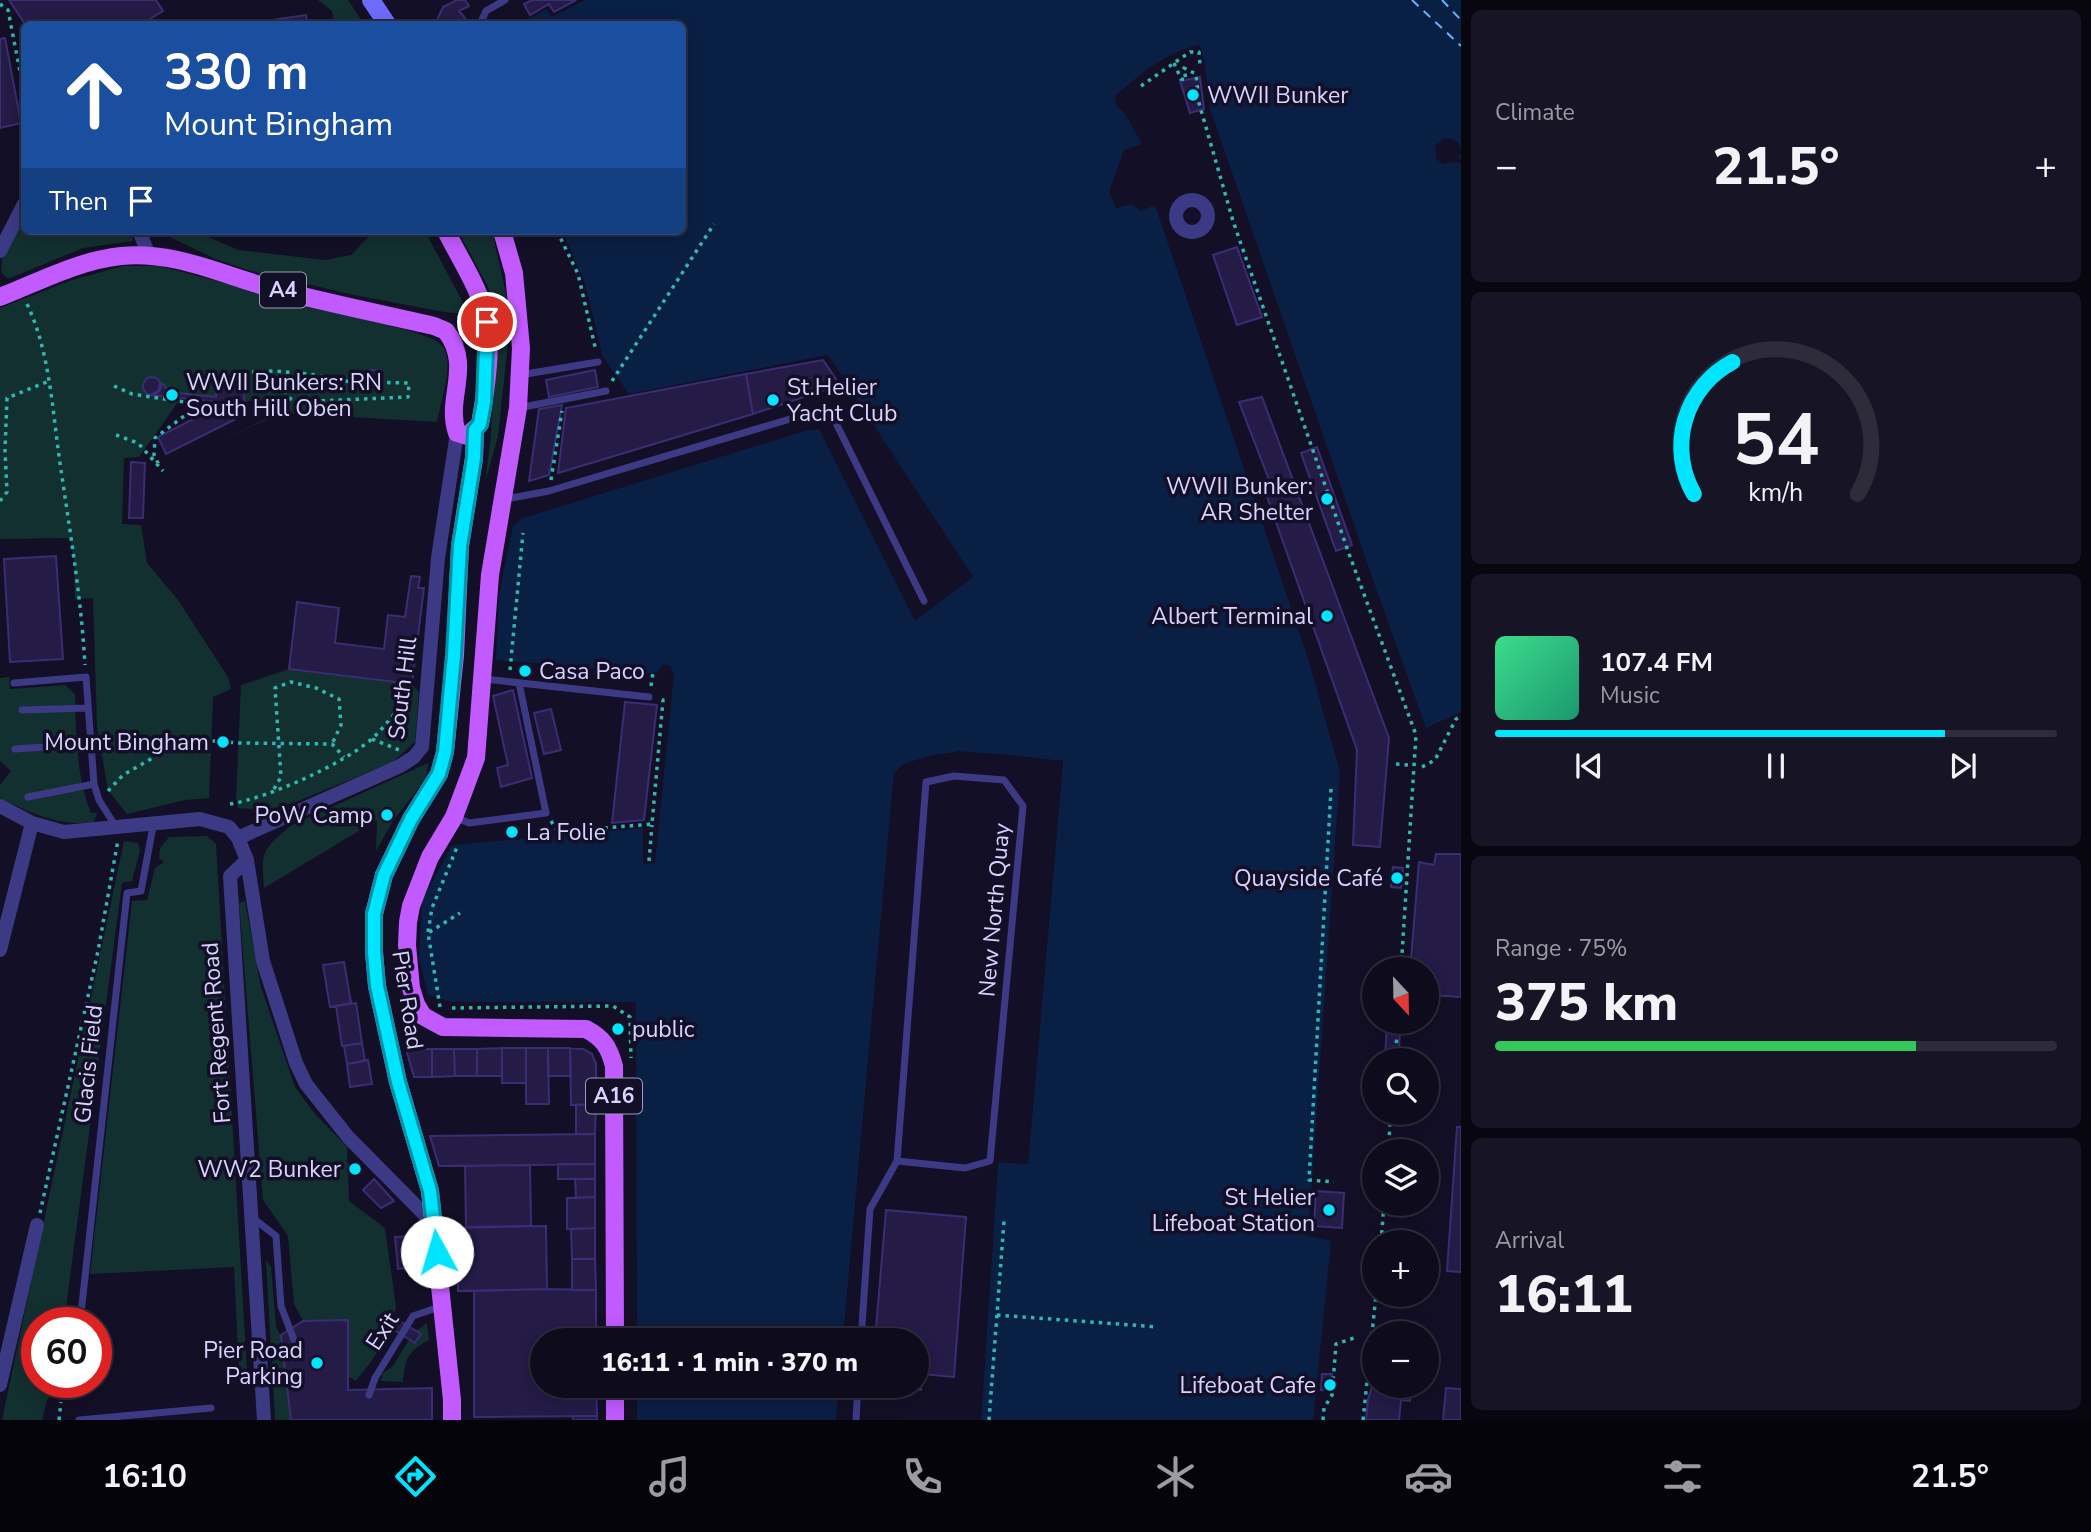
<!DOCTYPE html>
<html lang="en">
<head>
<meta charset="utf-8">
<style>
	body { margin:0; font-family:"Nunito Sans",sans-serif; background:#171425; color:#f1f3f6; height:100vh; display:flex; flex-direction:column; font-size:26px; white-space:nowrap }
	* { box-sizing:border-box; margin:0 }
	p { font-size:23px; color:#9b9ba3 }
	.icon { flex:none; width:38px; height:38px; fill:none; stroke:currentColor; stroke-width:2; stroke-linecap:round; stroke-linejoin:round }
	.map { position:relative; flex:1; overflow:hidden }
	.side { display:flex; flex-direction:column; gap:10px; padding:10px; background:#08060f; width:630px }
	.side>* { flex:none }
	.hud { position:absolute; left:21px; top:21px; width:665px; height:214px; border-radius:10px; box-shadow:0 4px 18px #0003,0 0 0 2px #2e2b3b; background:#1a4fa0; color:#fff; overflow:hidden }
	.needle { width:46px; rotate:158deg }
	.tools { position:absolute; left:1362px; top:957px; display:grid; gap:14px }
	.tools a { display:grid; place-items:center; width:77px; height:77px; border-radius:50%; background:#0e0b1c; box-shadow:0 4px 18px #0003,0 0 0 2px #2e2b3b; font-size:35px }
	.speed { position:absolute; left:21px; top:1307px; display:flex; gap:14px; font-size:35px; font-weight:700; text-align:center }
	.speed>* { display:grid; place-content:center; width:91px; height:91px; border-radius:50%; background:#0e0b1c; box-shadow:0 4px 18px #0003,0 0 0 2px #2e2b3b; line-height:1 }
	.speed .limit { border:10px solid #d22; background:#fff; color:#111 }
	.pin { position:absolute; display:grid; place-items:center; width:60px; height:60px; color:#fff; margin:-30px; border:4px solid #fff; border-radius:50%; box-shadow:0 2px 7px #0007 }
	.me { position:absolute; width:77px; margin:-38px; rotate:354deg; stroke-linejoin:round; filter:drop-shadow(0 0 5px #0008) }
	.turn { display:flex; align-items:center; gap:24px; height:147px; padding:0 28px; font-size:32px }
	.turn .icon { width:91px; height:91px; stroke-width:2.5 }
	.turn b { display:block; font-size:49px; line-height:60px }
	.then { display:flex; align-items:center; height:66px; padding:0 28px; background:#0003; gap:14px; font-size:26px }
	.big { font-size:52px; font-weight:800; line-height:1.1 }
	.side .widget { flex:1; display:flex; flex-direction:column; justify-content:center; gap:10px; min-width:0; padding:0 24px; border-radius:10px; background:#171425 }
	.side .dial { align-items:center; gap:0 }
	.dial svg { height:182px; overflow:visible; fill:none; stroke:#2e2b3b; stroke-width:7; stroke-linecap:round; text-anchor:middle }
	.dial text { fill:#f1f3f6; stroke:none }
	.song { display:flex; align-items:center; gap:21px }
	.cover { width:84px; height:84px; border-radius:10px; background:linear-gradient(135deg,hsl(150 70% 55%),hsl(160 70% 35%)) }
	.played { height:7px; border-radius:4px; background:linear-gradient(90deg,#00e5ff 80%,#2e2b3b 80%) }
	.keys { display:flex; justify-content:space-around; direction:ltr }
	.heat { display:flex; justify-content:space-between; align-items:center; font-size:38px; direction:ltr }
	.charge { height:10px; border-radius:5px; background:linear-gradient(90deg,#34c759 75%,#2e2b3b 0) }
	.trip { position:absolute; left:530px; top:1328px; width:399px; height:70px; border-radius:35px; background:#0e0b1c; box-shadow:0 4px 18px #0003,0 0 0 2px #2e2b3b; font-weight:800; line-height:70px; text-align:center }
	.tab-bar { display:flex; height:112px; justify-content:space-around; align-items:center; background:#06040b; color:#9b9ba3 }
	.tab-bar .icon { width:49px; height:49px }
	.tab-bar .active { color:#00e5ff }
	.tab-bar b { font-size:32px; color:#f1f3f6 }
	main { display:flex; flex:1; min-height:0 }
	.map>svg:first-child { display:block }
</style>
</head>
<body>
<main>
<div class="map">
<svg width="1461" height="1420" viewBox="0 0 1461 1420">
	<rect width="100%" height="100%" fill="#130f26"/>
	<path fill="#12302f" d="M318,0h30l16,24h-30l-2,-13z
		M24,216v15h106l3,10 -50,7 -75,31 -7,-7 1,-13z
		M157,231h38l43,19 87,10 26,-5 23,-24h51l44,83 -25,-2 -90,-17 -107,-25 -31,-11z
		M458,231h34l18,81 -1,22 -11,102 -13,47 5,-39 9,-126 -11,-31z
		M123,266h36l255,66c10,4 23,7 29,15 12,15 -3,58 -6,75l-155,-9 -65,29 66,-31 -11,-11 -24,1 -11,7 -19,-2 -2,-4 -35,-4 -42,59 -15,1 -2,66 19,1 6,38 31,37 50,77 3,12 -18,8 -4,101 -24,2 -58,14 -19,-24 -11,-63 -4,-129 -18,1 -1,-37 -4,-24 -70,1v-231l72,-28z
		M289,669l123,15 7,8 -4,50 -22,20 -97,40 -27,8 -31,-2 -2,-9 5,-114z
		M9,677l1,12 55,-4 10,9c1,41 1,81 16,119h6l-3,9c-35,5 -63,-9 -94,-24v-13l11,-14 -11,-10v-83z
		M428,763l-2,16 -33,42 -17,30 1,-31 -113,68c-3,-38 -2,-37 26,-62z
		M207,836l9,8 31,528 -8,1 -5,-106 -144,7 42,-373 15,-1 8,-32 9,-6 -5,-4 1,-10 9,-11z
		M124,841l14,2 2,8 -8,30 -10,2 -58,440h-27v59l19,1 -1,8 -8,9 -5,20h-40z
		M245,901l16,86 34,100 20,27 32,33 2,54 36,27 11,79c-6,29 -22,52 -40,74l-7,-4 -1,-57 -45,1 -9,-17 -6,-68 -25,-36 -24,-297z
		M266,1260l5,7 5,60c14,22 13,66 15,93h-16z
		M427,1323l2,17c-21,11 -24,18 -26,42l-22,-1 2,-8 10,-7 16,-26 6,3 6,-9 -5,-3z"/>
	<path fill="#0a1f44" d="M585,0h876v712l-35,16 -49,-137 -167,-482 -5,-44 -5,-20c-34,6 -59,29 -85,51l1,9 8,7 18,32 -18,6 -15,42 7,16 16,-4 9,7 14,-6 153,453 32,114 -32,464 23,5 -18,179h-332l17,-258 30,2 35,-403c-45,-4 -135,-22 -169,12l-51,567h-206l-1,-338h-184l-24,-7 -9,-36 3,-58 30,-56 191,-17v36l12,-1 19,-189 -5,-9h-7l-5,8h-11l-150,-13 3,-65 14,-69 10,-8 285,-88 11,-1 96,192 58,-44 -145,-222 -199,39 -26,-37 -19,-77 -22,-49h120v-207h-162l26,-15 6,8z
		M637,1386h202l-3,34h-199z"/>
	<path fill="#130f26" d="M1445,138l8,1 6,5 2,9 -3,5 3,2v3l-6,-1 -12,2 -7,-5 -1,-13z
		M959,751l104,10 -35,403 -30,-2 -17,258h-3l17,-259 3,-3 27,2 34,-396 -100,-9 -54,12 -8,8 -50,565h-4l51,-567 9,-9z"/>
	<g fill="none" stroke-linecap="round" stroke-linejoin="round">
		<path stroke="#62b6ff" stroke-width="2" stroke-dasharray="9 7" stroke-linecap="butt" d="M1412,0l49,46
			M1442,0l19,20"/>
	</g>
	<path fill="#241b47" stroke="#3b2d73" stroke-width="2" d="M9,0h147l7,11 -21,13h-117z
		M457,0h8l4,6 -10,5 6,7 -3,6h-27l8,-17z
		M532,0h44l-22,12 -5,-8 -19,11 -6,-11z
		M306,15l2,9h-57v-1z
		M5,38l16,85 -21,5v-89z
		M1200,77l4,32 -14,4 -10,-32z
		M1237,247l25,70 -25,8 -24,-70z
		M823,360l17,25 -87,29 -7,-40z
		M368,370h13v10l-14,-1z
		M595,370l3,17 -49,10 -3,-17z
		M746,374l7,40 -195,59 8,-65z
		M143 386a9 9 0 1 1 18 0a9 9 0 1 1-18 0Z
		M222,381l23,1 -1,22 -7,4 -19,-2 -1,-4 -66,-7 8,-5 1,-7 4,2 4,7 48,5v-11z
		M1262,397l127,341 -9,109 -27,-2 4,-95 -91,-256 7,-4 -34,-88z
		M562,405l-13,70 -20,6 10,-72z
		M213,409l5,10 13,-6 3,7 -68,34 -8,-17z
		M1317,447l35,98 -16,6 -35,-98z
		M131,462l14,1 -2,55h-14z
		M56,556l7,103 -53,3 -6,-103z
		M411,576l9,1 -2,11h6l-12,96 -123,-15 8,-67 42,6 -4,35 49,6 4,-34 17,2z
		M513,690l19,88 -31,9 -4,-19 11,-3 -15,-69z
		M625,702l32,3 -13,115 -32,3z
		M551,709l10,41 -17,4 -10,-41z
		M1436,854h25v143l-31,-2 -4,-13v-12h-16l9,-108 15,3z
		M1393,867l10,1 -2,20 -10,-1z
		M344,962l7,41 -21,4 -7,-42z
		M1392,965l13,1v4h-14z
		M356,1003l6,40 -20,3 -6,-40z
		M1387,1022h14l-3,38h-13z
		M362,1043l3,18 -18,3 -3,-18z
		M502,1048v28h-25v-27z
		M502,1048h24v35h-24z
		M526,1048h22l1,56h-23z
		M548,1048h22l1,28h-23z
		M570,1048l13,1 9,5 4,10v40l-25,1z
		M406,1049h26v28h-18z
		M432,1049h22l1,27 -23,1z
		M454,1049h23v27h-22z
		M368,1060l4,24 -22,3 -3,-23z
		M596,1104l-1,30h-19v-29z
		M1457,1127h4v145l-14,-1z
		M595,1134v30l-65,1 -91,1 -9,-30z
		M358,1164l1,9 -7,1 -2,-8z
		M558,1164h37v15h-37z
		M530,1165l1,61 -65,1 -1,-61z
		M374,1179l20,22 -13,7 -18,-18z
		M575,1179h20v18l-19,1z
		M1316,1191l28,2 -2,35 -28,-2z
		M595,1197v31l-28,1v-31z
		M886,1210l80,7 -12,160 -32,-3 -1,16 -42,-4h38v-46h-42z
		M546,1226l1,63 -89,2 -1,-63z
		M595,1228v31h-23l-1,-30z
		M413,1236l2,31 -17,2 -3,-32z
		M572,1259h23l1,31h-24z
		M547,1289l49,1v50h-54v46h54l1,30 -123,1v-126z
		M348,1320v70l84,-2v32h-141l-10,-85 22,-14z
		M400,1321l21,13 -6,9 -21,-13z
		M1322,1374h10l-1,16h-10z
		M1374,1381v5h37l-1,15 -9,-1 -2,20h-33l2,-21z
		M1446,1388l15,1v31h-18z
		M573,1416h24v4h-24z"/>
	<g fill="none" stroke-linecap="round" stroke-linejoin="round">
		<path stroke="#2fb8b0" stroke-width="3.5" stroke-dasharray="3.5 5" stroke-linecap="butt" d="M0,4l8,6 16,82
			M1174,63l7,16 5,1 -2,-12 12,6 3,29 34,118 115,330 68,184 -15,235
			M1141,86l49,-34h9l1,13
			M557,231l21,43 18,77
			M27,304c22,46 25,101 32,152 10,70 22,139 26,209
			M252,372l23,-1 34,3 42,8 58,1 -1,14 -113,5 -7,-5 -13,-26
			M612,381l102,-157
			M114,386l18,8 52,8 7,3 -3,8 -33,25 -1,17 5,10
			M116,435l22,8 25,28
			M551,480l11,-69
			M0,501l7,-9 -2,-42 2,-52 42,-17
			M510,670l13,-137
			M651,686l2,-13
			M372,739l27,11
			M1396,764l12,1
			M1422,767l13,-7 21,-41 5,-3
			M274,789l7,-12 -6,-89 16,-6 25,6 23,11 2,26 -9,19
			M1331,789l-22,391 25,2
			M108,791l15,-16 40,-23 48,-11 28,2 93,1 12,13
			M230,804c38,-6 116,-41 144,-67 13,-13 24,-28 36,-41
			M551,821l7,11 94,-8 11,-124 -4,-1
			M649,861l3,-36
			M428,932l4,-24 25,-61
			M440,1007l-12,-74 32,-20
			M452,1008l161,-2 17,11 1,41
			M1395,1060l3,-38
			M1388,1152l3,-39
			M40,1213l58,-262 20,-111
			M1381,1242l3,-38
			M997,1315l161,12
			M59,1420l2,-18
			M989,1420l15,-199
			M1323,1420l1,-12 8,-13 4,-51 21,-7
			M1363,1420l13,-125"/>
		<path stroke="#3d3a85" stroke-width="7" d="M480,24l6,-13 19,-11
			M520,375l78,-13
			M518,408l88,-17
			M506,499l43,-8 271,-81 11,3 93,188
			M484,679l165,18
			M14,683l72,-6 8,107 5,16 17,27
			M22,710l65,-2
			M15,749l74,-5
			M28,797l66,-13
			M455,817l14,6 77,-10 -27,-130
			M253,1218l23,18 5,70 13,34
			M80,1323l47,-430 14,-2 13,-70
			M861,1340l9,-131 27,-48 29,-379 28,-6 50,4 19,26 -33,355 -25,7 -68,-7
			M369,1395l6,-17 38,-62 29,-10
			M79,1420l132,-12
			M856,1420l2,-34"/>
		<path stroke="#3d3a85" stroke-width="14" d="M1176 216a16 16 0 1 1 32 0a16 16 0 1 1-32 0Z
			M139,231l10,24
			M0,251l24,-47
			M0,806l32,17 32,9 136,-13 29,8 9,11 162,-72 14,-9 8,-10 16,-189 19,-125
			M238,838l9,22 16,101 33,102 10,21 42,53 86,87
			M247,860l-17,16 34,544
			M0,950l32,-127
			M0,1385l37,-160"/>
		<path stroke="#6f6bff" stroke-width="18" d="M371,0l16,24"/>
		<path stroke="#c25bff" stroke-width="18" d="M502,231l12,42 7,75 -3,60 -28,167 -14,183 -22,59 -24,40 -19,49 -3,16 -1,23 4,43 5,16 7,12 20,11 143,2c17,9 23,18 28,37l1,274
			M0,297c38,-15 80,-37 121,-41 52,-5 97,17 146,31 55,15 111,26 167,39l12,5c27,36 -1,66 11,102l10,3 13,-12c5,-28 12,-77 7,-104 -7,-31 -27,-61 -41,-89
			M615,1386v34
			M452,1420v-20l-22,-209 -32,-109 -21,-96 -3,-34v-38l10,-39 27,-56 28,-45 6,-22 10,-97 5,-109 14,-88 1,-28"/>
	</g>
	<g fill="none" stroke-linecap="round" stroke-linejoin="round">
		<g stroke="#0095a6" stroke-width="18">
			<path id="route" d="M437,1252l-7,-61 -32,-109 -21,-96 -3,-34v-38l10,-39 27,-56 28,-45 6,-22 9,-97 6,-109 14,-88 1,-28 5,-6 4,-22 3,-80"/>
		</g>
		<use href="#route" stroke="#00e5ff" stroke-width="12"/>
	</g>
	<g fill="#00e5ff" stroke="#130f26" stroke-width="2.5">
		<circle cx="1193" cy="95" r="7"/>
		<circle cx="172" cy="395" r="7"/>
		<circle cx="773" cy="400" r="7"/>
		<circle cx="1327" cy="499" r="7"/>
		<circle cx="1327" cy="616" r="7"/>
		<circle cx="525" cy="671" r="7"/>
		<circle cx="223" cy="742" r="7"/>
		<circle cx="387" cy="815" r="7"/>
		<circle cx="512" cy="832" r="7"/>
		<circle cx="1397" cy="878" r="7"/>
		<circle cx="618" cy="1029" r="7"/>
		<circle cx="355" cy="1169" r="7"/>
		<circle cx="1329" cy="1210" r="7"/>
		<circle cx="317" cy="1363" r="7"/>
		<circle cx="1330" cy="1385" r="7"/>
	</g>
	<g text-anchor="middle" stroke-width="7" stroke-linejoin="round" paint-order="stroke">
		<g fill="#130f26" stroke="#9e99be" stroke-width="2">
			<rect x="260" y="272.5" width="46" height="35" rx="5"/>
			<rect x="586" y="1078.5" width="56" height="35" rx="5"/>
		</g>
		<g font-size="21" font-weight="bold" fill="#d9d4ff">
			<text x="283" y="297">A4</text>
			<text x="614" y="1103">A16</text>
		</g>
		<g font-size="23" fill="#d9d4ff" stroke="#130f26" text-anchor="end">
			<text x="1207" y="103" text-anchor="start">WWII Bunker</text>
			<text x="186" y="390" text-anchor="start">WWII Bunkers: RN<tspan x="186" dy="26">South Hill Oben</tspan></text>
			<text x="787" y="395" text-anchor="start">St.Helier<tspan x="787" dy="26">Yacht Club</tspan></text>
			<text x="1313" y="494">WWII Bunker:<tspan x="1313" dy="26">AR Shelter</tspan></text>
			<text x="1313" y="624">Albert Terminal</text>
			<text x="539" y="679" text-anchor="start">Casa Paco</text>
			<text x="209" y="750">Mount Bingham</text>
			<text x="373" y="823">PoW Camp</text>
			<text x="526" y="840" text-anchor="start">La Folie</text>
			<text x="1383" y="886">Quayside Café</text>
			<text x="632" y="1037" text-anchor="start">public</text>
			<text x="341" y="1177">WW2 Bunker</text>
			<text x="1315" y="1205">St Helier<tspan x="1315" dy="26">Lifeboat Station</tspan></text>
			<text x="303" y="1358">Pier Road<tspan x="303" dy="26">Parking</tspan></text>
			<text x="1316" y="1393">Lifeboat Cafe</text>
		</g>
		<g font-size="23" fill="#d9d4ff" stroke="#130f26">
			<text transform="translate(402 688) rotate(-83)" y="8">South Hill</text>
			<text transform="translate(994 910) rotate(-85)" y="8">New North Quay</text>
			<text transform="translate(408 1000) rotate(81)" y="8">Pier Road</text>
			<text transform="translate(216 1033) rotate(-94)" y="8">Fort Regent Road</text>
			<text transform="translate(88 1064) rotate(-84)" y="8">Glacis Field</text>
			<text transform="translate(382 1331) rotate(-57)" y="8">Exit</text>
		</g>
	</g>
</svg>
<div class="tools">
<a><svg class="needle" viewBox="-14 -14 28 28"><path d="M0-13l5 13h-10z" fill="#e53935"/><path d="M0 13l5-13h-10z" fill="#9b9ba3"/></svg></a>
<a><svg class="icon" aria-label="search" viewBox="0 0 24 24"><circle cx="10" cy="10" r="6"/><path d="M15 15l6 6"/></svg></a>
<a><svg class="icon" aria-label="layers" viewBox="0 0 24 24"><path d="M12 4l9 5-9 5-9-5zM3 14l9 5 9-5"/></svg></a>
<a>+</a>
<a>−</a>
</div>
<div class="speed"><div class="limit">60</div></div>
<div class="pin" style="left:487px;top:322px;background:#d93025"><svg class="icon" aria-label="arrive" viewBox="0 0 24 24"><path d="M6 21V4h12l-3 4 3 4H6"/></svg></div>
<svg class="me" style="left:437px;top:1252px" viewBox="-20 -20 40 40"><circle r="19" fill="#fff"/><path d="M0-13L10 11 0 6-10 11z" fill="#00e5ff"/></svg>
<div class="trip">16:11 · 1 min · 370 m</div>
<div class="hud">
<div class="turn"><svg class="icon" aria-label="ahead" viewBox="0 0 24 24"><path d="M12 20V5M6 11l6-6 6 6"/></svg><div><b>330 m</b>Mount Bingham</div></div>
<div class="then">Then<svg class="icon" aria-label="arrive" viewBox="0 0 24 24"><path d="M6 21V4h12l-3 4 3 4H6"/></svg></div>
</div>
</div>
<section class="side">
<div class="widget"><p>Climate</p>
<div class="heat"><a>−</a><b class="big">21.5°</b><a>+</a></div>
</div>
<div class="widget dial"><svg viewBox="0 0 100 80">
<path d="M14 69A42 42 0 1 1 86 69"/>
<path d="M14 69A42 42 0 0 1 31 11" stroke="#00e5ff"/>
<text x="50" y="56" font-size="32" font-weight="700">54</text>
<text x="50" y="72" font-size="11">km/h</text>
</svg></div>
<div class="widget">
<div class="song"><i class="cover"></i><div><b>107.4 FM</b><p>Music</p></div></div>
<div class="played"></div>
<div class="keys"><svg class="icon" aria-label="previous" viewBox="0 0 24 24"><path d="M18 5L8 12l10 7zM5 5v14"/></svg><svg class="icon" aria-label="pause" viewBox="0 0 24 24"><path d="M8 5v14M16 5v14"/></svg><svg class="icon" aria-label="next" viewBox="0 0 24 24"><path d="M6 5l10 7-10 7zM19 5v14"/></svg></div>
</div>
<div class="widget"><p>Range · 75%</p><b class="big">375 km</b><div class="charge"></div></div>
<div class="widget"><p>Arrival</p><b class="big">16:11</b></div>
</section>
</main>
<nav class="tab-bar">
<b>16:10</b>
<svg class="icon active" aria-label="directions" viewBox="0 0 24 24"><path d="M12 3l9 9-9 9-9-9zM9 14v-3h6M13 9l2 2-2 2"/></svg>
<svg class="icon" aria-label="music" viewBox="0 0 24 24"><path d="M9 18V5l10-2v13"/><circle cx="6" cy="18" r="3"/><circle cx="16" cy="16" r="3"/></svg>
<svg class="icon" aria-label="phone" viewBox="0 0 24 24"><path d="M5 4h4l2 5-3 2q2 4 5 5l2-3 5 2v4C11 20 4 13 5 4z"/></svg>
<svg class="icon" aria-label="climate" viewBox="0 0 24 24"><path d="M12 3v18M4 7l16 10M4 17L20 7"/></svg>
<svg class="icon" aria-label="car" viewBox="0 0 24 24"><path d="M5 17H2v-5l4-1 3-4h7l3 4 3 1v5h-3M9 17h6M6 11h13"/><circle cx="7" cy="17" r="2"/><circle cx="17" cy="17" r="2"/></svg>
<svg class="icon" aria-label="filters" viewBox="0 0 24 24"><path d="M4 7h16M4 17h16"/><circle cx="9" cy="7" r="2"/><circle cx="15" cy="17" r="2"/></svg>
<b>21.5°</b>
</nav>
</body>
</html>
